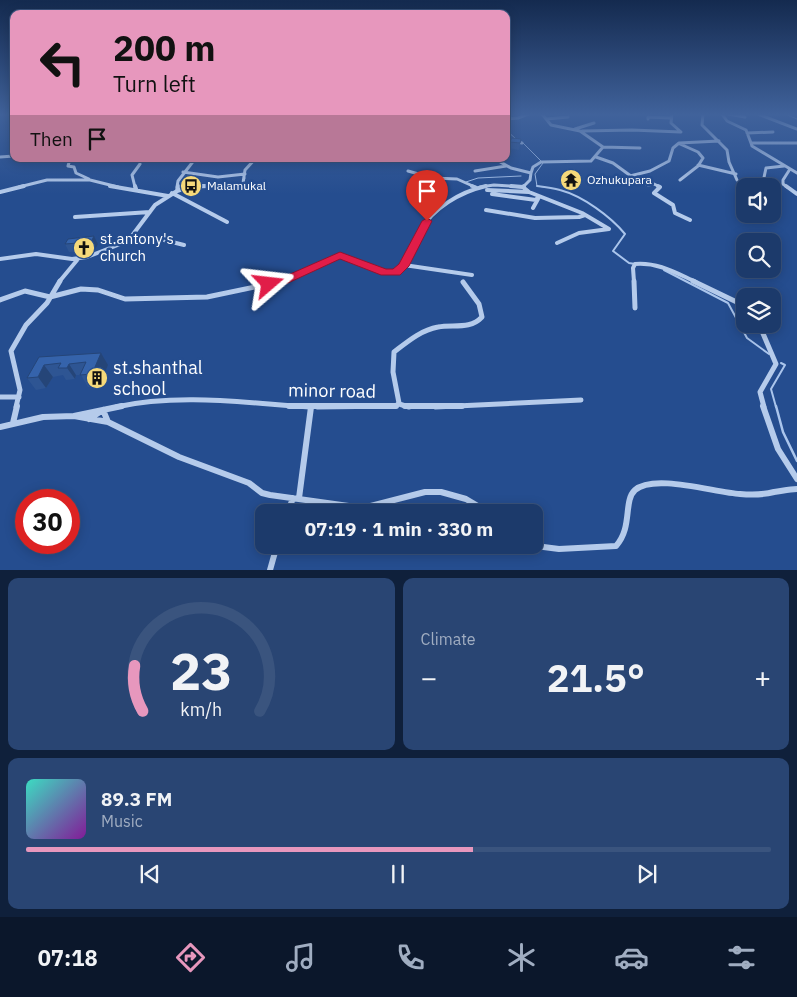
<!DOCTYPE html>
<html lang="en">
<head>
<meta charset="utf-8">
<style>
	body { margin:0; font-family:"IBM Plex Sans",sans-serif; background:#294573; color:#f1f3f6; height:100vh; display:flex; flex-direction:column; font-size:19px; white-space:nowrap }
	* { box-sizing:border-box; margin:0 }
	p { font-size:16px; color:#a0adc1 }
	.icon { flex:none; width:28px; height:28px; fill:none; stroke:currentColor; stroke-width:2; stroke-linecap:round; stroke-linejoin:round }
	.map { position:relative; height:570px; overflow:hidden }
	.sheet { display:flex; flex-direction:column; gap:8px; padding:8px; background:#0f203b; flex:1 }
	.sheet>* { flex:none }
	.hud { position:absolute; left:10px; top:10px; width:500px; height:152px; border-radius:10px; box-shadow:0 2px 12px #0003,0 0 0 1px #3a547e; background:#e797bd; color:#111; overflow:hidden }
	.buttons { position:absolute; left:736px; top:178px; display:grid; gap:10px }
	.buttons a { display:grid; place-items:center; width:45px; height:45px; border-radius:10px; background:#1c3a6b; box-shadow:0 2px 12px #0003,0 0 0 1px #3a547e; font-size:25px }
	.speed { position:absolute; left:15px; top:489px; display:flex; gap:10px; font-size:25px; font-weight:700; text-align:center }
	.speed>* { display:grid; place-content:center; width:65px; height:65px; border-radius:50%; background:#1c3a6b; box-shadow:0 2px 12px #0003,0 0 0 1px #3a547e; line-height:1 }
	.speed .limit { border:8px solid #d22; background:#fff; color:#111 }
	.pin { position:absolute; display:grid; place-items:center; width:42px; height:42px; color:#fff; margin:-51px -21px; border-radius:50% 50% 50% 0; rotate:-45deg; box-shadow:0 0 5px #0007 }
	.pin .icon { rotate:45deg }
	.me { position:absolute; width:55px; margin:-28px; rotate:73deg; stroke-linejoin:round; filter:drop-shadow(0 0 4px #0008) }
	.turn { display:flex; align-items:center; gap:18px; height:105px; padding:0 20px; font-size:22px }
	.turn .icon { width:65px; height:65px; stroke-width:2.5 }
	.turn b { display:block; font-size:35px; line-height:42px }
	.then { display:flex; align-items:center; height:48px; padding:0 20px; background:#0003; gap:10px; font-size:19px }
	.big { font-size:38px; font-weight:800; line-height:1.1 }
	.sheet .card { flex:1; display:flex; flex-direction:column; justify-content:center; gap:8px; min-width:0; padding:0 18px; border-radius:10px; background:#294573 }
	.sheet .dial { align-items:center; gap:0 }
	.dial svg { height:130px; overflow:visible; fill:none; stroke:#3a547e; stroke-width:7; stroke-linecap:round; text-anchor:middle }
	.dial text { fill:#f1f3f6; stroke:none }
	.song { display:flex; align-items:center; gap:15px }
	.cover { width:60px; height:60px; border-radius:8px; background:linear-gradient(135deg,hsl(170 70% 55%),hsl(290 70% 35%)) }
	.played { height:5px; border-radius:2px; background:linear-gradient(90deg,#e797bd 60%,#3a547e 60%) }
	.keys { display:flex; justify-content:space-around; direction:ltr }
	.heat { display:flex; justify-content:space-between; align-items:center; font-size:28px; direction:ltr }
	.sheet .tiles { flex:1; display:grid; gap:8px; grid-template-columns:1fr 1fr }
	.card:last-child { grid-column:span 2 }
	.trip { position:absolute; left:255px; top:504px; width:288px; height:50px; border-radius:10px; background:#1c3a6b; box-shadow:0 2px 12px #0003,0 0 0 1px #3a547e; font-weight:800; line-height:50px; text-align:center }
	.menu { display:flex; height:80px; justify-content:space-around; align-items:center; background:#0b172b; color:#a0adc1 }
	.menu .icon { width:35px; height:35px }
	.menu .current { color:#e797bd }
	.menu b { font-size:22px; color:#f1f3f6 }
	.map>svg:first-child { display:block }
</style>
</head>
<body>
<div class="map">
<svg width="797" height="570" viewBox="0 0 797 570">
	<rect width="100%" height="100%" fill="#254d8f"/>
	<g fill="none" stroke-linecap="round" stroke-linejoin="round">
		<path stroke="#aac5ec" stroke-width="1" d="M785,114l12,5
			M506,130l10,9
			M522,142l21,21 -8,11 2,12 7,1
			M466,182l12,-4 43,-2
			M236,187l7,-2 2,-7"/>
		<path stroke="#aac5ec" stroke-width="2" d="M537,186c8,1 16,2 23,4 23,6 51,27 65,44l-12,17 16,12 6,1
			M236,187l4,-1
			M184,190l10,-2
			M664,270l64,33 19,35 22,16
			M776,407l-5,-18 14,-24 -4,-2"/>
		<path stroke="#aac5ec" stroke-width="2.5" d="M776,406l7,26 14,29"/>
		<path stroke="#b5cbeb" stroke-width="3" d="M703,114l-1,11 25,25 2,12 8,18
			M722,114l5,7 19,9 5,13h46
			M728,114l17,3
			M758,114l39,15
			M506,119l12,-1 10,-4
			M546,119l22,-2
			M648,119v-2l23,1
			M575,129l19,-6
			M582,131l50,-1 49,2 -10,-9 1,-9
			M747,133l26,-1
			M506,140l16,3
			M751,143l1,3 45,27
			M680,144l18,8 5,6 -5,8 -18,14
			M603,147l37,1
			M0,157l14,-1
			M596,157l17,6 22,16 13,6 6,-1 6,3
			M70,159l-2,7 6,1 2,6 13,6
			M495,159l16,9 20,5 2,-6 8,-5 50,-1 12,-14 -23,-16 -29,-6 -9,-11
			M698,165l38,9
			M408,171l25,7 24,1 18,8
			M475,171l31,-5
			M183,172l35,5 27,-3
			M630,176l20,-5 19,-10 4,-13 6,-5 40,-2
			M763,182l3,-14 18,-2
			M19,187l28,-7h43l28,7
			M135,187l-3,-12 8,-11
			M177,187l1,-6 17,-22
			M188,187l47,-1 8,-3 2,-13 10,-11
			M480,187l14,-2 29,2
			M523,187l7,-7 1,-7
			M787,187l-4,-3v-4l7,-11"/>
		<path stroke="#b5cbeb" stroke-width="4" d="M110,186l58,10
			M135,186l1,3
			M472,186l5,2
			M511,186l12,1
			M524,186l-1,1 6,5 53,21 27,16 -30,4 -22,10
			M658,186l2,1 -6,6 19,12 2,8 15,7
			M786,186l11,8
			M487,190l42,2
			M177,191l1,-5
			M0,192l24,-6
			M172,193l55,29
			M492,194l44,6 3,-4
			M533,208l5,-9
			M486,210l49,8 44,-1 6,-2
			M75,217l75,-5
			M131,237l29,2 24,6
			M0,259l36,-5 36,5 15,-2 41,-16 27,-36 22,-14 14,-5h44
			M404,265l68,10
			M59,282l19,-23
			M278,282l62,-27 41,17 13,1c15,-8 19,-28 26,-42 13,-23 40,-39 66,-45
			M634,282l-1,-14 2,-4c23,-2 41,9 61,18"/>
		<path stroke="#b5cbeb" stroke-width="5" d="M634,281l1,27
			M693,281l52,25
			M0,300l25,-9 25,6 31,-8 17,1 27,9 82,-2 77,-16
			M759,324l17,40 -16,28 4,15
			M0,397h19
			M399,404l10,3
			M16,407l4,-17 -9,-39 15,-26 21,-22 13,-22
			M116,407c63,-14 130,-4 194,0
			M317,407l79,-1 3,-3 -6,-31 1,-20c13,-10 27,-22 44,-25 15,-3 32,3 44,-10l-3,-13 -16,-22
			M435,407l146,-7"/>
		<path stroke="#b5cbeb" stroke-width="6" d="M289,406h107
			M405,406h57
			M763,406l15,43 19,30
			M74,416l48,-10
			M89,419l14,-9 5,12
			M13,423l4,-17
			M0,427l43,-10 31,-1 34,6 71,35 70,26 13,10 8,2 93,13 62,-16h16l25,7 22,13
			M299,498l12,-91
			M288,512l5,-14
			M528,545l31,4 57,-3c17,-19 7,-45 19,-56 19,-17 81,3 105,4 12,1 23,1 34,-2 8,-1 15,-3 23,-3
			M270,570l7,-25"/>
	</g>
	<path fill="#2e5593" d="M521,139l-2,11 -10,-2 1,-6z
		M94,236l4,8 -3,6 -26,2 -4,-8z
		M39,357l69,8 -8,21 -12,1 -7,-12h-5l-1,4 -9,1 -3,-5 -10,2 -7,11 -10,2 -9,-12z"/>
	<path fill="#254578" d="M94,236l4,8 -3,6 -4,-8z
		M101,353l7,12 -8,21 -8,-12z
		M69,364l7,11 -1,4 -8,-11z
		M44,365l9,12 -7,11 -8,-11z"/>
	<path fill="#3563ab" stroke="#254578" d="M512,138l9,1 -1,4 -10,-1z
		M94,236l-3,6 -26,2 3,-5z
		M101,353l-9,21 -12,1 6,-13 -17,2 -2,4h-9l3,-5 -17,2 -6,12 -11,1 12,-21z"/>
	<linearGradient id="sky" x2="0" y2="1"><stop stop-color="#142a4f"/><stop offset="0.59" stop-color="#40629b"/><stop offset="1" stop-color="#40629b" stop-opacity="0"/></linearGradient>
	<rect width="797" height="194" fill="url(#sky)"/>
	<path fill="#e11d48" stroke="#92132f" d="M427,218l5,3 -23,45 -9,9h-19l-41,-16 -52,24 -19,5 -5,-4 1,-2 16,-4 59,-26 46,17h7l6,-5 23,-43z"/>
	<defs>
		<g id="temple-disc" transform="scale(1.125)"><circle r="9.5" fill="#f5d97a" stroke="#254d8f"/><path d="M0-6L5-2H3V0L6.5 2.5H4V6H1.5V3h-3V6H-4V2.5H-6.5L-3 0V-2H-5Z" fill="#111"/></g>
		<g id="bus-disc" transform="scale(1.125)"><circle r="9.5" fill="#f5d97a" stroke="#254d8f"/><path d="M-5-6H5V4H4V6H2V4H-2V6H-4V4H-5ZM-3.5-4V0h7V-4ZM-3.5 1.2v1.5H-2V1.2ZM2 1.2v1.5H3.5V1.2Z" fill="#111"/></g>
		<g id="church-disc" transform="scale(1.125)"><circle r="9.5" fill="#f5d97a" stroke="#254d8f"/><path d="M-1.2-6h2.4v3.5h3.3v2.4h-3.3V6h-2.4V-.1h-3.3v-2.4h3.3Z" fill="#111"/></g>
		<g id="building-disc" transform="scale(1.125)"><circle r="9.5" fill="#f5d97a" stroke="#254d8f"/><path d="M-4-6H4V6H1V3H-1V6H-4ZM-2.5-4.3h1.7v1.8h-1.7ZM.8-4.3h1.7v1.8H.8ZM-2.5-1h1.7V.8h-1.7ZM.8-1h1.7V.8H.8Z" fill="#111"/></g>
	</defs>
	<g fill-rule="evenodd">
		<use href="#temple-disc" x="571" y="180"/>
		<use href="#bus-disc" x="191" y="186"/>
		<use href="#church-disc" x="84" y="248"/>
		<use href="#building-disc" x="97" y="378"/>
	</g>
	<g text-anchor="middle" stroke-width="5" stroke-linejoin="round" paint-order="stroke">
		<g font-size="12" fill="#fff" stroke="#254d8f" text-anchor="start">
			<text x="587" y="184">Ozhukupara</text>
			<text x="207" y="190">Malamukal</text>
		</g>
		<g font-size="15" fill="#fff" stroke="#254d8f" text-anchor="start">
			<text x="100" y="244">st.antony's<tspan x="100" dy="17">church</tspan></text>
		</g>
		<g font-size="18" fill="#fff" stroke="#254d8f" text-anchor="start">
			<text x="113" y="374">st.shanthal<tspan x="113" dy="21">school</tspan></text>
		</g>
		<g font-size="18" fill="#fff" stroke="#254d8f">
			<text transform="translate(332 391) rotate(1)" y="6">minor road</text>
		</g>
	</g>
</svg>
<div class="buttons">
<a><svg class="icon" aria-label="sound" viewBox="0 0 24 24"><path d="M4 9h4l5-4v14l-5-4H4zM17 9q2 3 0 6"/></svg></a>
<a><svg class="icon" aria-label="search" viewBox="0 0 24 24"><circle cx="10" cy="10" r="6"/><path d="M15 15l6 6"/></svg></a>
<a><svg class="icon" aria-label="layers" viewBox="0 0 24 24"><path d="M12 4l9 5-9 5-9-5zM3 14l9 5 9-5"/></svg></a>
</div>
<div class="speed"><div class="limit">30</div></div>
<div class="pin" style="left:427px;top:221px;background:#d93025"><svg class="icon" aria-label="arrive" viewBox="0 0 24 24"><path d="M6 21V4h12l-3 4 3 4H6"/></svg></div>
<svg class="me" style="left:269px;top:284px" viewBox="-20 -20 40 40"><path d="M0-17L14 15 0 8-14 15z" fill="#e11d48" stroke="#fff" stroke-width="4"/></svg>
<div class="trip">07:19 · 1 min · 330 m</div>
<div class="hud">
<div class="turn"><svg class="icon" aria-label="left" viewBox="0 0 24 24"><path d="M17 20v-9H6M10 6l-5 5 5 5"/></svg><div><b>200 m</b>Turn left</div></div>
<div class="then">Then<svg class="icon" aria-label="arrive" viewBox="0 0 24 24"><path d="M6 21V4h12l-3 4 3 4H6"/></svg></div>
</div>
</div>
<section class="sheet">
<div class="tiles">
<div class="card dial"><svg viewBox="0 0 100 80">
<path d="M14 69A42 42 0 1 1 86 69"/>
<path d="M14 69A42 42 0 0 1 9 41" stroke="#e797bd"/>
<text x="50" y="56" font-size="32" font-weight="700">23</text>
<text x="50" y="72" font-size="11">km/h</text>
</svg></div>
<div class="card"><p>Climate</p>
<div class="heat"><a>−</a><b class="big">21.5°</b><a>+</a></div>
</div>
<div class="card">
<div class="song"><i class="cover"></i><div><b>89.3 FM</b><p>Music</p></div></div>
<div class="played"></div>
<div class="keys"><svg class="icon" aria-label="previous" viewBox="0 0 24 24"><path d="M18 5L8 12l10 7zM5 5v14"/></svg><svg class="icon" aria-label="pause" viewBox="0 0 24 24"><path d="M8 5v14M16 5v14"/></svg><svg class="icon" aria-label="next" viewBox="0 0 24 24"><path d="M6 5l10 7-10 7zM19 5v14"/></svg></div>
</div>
</div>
</section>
<nav class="menu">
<b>07:18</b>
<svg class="icon current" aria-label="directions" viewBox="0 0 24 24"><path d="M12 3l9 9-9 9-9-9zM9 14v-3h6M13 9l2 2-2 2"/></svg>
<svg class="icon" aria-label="music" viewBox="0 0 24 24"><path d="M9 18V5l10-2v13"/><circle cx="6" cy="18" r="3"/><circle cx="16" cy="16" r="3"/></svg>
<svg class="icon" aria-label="phone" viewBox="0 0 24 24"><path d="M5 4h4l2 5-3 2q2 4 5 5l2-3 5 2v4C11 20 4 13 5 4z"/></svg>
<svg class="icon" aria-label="climate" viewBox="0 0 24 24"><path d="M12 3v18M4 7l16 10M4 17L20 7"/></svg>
<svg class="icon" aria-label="car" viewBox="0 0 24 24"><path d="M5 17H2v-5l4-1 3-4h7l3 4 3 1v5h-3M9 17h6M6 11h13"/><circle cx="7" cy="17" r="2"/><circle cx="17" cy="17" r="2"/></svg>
<svg class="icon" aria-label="filters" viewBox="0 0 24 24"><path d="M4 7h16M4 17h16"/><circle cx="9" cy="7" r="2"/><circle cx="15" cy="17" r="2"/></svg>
</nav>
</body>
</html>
